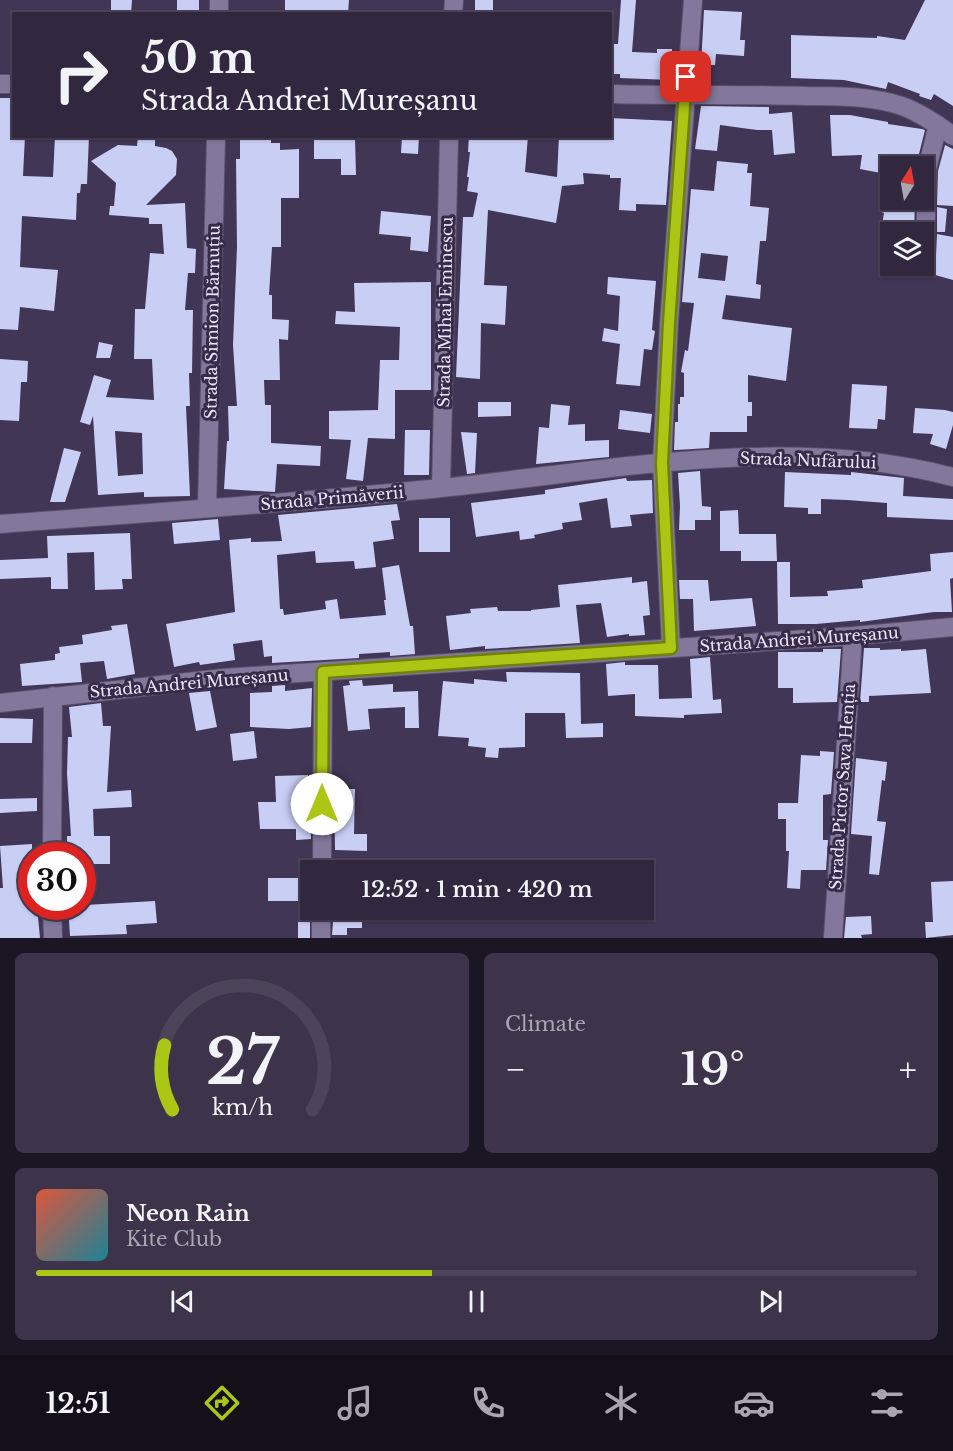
<!DOCTYPE html>
<html lang="en">
<head>
<meta charset="utf-8">
<style>
	body { margin:0; font-family:"Libre Baskerville",serif; background:#3d344b; color:#f1f3f6; height:100vh; display:flex; flex-direction:column; font-size:22px; white-space:nowrap }
	* { box-sizing:border-box; margin:0 }
	p { font-size:20px; color:#a8a6b1 }
	.icon { flex:none; width:33px; height:33px; fill:none; stroke:currentColor; stroke-width:2; stroke-linecap:round; stroke-linejoin:round }
	.map { position:relative; height:938px; overflow:hidden }
	.sheet { display:flex; flex-direction:column; gap:15px; padding:15px; background:#1b1623; flex:1 }
	.sheet>* { flex:none }
	.banner { position:absolute; left:12px; top:12px; width:600px; height:126px; border-radius:0px; box-shadow:0 2px 4px #0004,0 0 0 2px #4c4459; background:#312840; color:#f1f3f6; overflow:hidden }
	.needle { width:39px; rotate:11deg }
	.fabs { position:absolute; left:880px; top:156px; display:grid; gap:12px }
	.fabs a { display:grid; place-items:center; width:54px; height:54px; border-radius:0px; background:#312840; box-shadow:0 2px 4px #0004,0 0 0 2px #4c4459; font-size:30px }
	.speed { position:absolute; left:18px; top:842px; display:flex; gap:12px; font-size:30px; font-weight:700; text-align:center }
	.speed>* { display:grid; place-content:center; width:78px; height:78px; border-radius:50%; background:#312840; box-shadow:0 2px 4px #0004,0 0 0 2px #4c4459; line-height:1 }
	.speed .limit { border:9px solid #d22; background:#fff; color:#111 }
	.pin { position:absolute; display:grid; place-items:center; width:51px; height:51px; color:#fff; margin:-26px; border-radius:12px; box-shadow:0 3px 9px #0006 }
	.me { position:absolute; width:66px; margin:-33px; rotate:0deg; stroke-linejoin:round; filter:drop-shadow(0 0 4px #0008) }
	.turn { display:flex; align-items:center; gap:21px; height:126px; padding:0 30px; font-size:27px }
	.turn .icon { width:78px; height:78px; stroke-width:2.5 }
	.turn b { display:block; font-size:42px; line-height:51px }
	.big { font-size:45px; font-weight:600; line-height:1.1 }
	.sheet .widget { flex:1; display:flex; flex-direction:column; justify-content:center; gap:9px; min-width:0; padding:0 21px; border-radius:9px; background:#3d344b }
	.sheet .dial { align-items:center; gap:0 }
	.dial svg { height:156px; overflow:visible; fill:none; stroke:#4c4459; stroke-width:7; stroke-linecap:round; text-anchor:middle }
	.dial text { fill:#f1f3f6; stroke:none }
	.song { display:flex; align-items:center; gap:18px }
	.cover { width:72px; height:72px; border-radius:9px; background:linear-gradient(135deg,hsl(10 70% 55%),hsl(190 70% 35%)) }
	.played { height:6px; border-radius:3px; background:linear-gradient(90deg,#abc614 45%,#4c4459 45%) }
	.keys { display:flex; justify-content:space-around; direction:ltr }
	.heat { display:flex; justify-content:space-between; align-items:center; font-size:33px; direction:ltr }
	.sheet .tiles { flex:1; display:grid; gap:15px; grid-template-columns:1fr 1fr }
	.widget:last-child { grid-column:span 2 }
	.trip { position:absolute; left:300px; top:860px; width:354px; height:60px; border-radius:0px; background:#312840; box-shadow:0 2px 4px #0004,0 0 0 2px #4c4459; font-weight:600; line-height:60px; text-align:center }
	.tab-bar { display:flex; height:96px; justify-content:space-around; align-items:center; background:#14101a; color:#a8a6b1 }
	.tab-bar .icon { width:42px; height:42px }
	.tab-bar .active { color:#abc614 }
	.tab-bar b { font-size:27px; color:#f1f3f6 }
	.map>svg:first-child { display:block }
</style>
</head>
<body>
<div class="map">
<svg width="953" height="938" viewBox="0 0 953 938">
	<rect width="100%" height="100%" fill="#413655"/>
	<path fill="#c9cef5" fill-rule="evenodd" d="M111,0h21l-1,14h-20z
		M177,0h22v14h-22z
		M285,0h64l-1,14h-63z
		M475,0h18v14h-18z
		M621,0h15l-4,52 25,1v-4h15l-1,31 -51,-2v-4h-10v-30h8z
		M925,0h28v106l-19,-12 -3,6 -12,-4 1,-2 -32,-12 -2,7 -42,-9 -53,-2v-43l86,3v-2l28,4z
		M704,10l38,2 -2,28h5l-1,16 -28,-2 -1,11h-14z
		M0,98h14v38h11l-2,40 30,1 2,-41h34l-2,48h-6l-1,9h-3l-1,27 -54,-4 -2,51 38,3 -4,41 -34,-4 -2,23 -18,-1z
		M701,106l68,1v7l23,-2 3,41 -21,2 -2,-25h-15l-37,-5 -3,26 -22,-2z
		M830,115h20l38,7v2l34,5 3,1 -9,36 -25,-2v11l-31,-6 2,-14 -30,1z
		M610,118l62,3 -6,84 -30,-1v7l-17,-1 2,-32h-11v-3l-27,-2 1,11 -22,2 -6,37 -68,-13 -4,75 23,1 -2,39 -24,-2 -1,56 -24,-2 7,-160h10l5,-24 -11,-2 2,-14h-2l3,-25h-2l1,-16h59l-3,36 32,5 2,-41h51z
		M138,136h17v10l11,2 6,3 5,8 -1,16 -30,30 39,-2 2,45 9,1 -1,24h-7l-3,37h8l-1,63h-3l1,33h-4l4,90 -46,1v-5l-46,3 -5,-79 -3,9 -10,-3 14,-47 17,5 -5,17 48,3 -2,-41h-18l1,-50h10l5,-56 14,1 -2,-30h-13v-6l-40,-3 1,-9h4l2,-23 -25,-22 27,-16 19,1zM115,431l27,2 1,41 -25,2z
		M402,136h17l-1,18 -17,-1z
		M240,137h31v6h9v7l19,-1v49h-18v49h-9l-3,48h3v24l17,1 -1,20 -9,-1 1,41h-16l1,25h6v38l50,3 -1,20 -43,-2 -2,28 -51,-3 3,-48h2l-1,-35h9l-4,-61 4,-98 -1,-88h4z
		M355,138l1,37h-15v-16h-27v-20z
		M945,145l8,4v57l-16,-1 1,-34z
		M717,161l31,3 -1,9h5l-2,33 19,2 -3,33h-6l-4,43 5,1 -1,14 -34,-4 -4,24 70,9 -6,53 -38,-6v27h4v14h-5v16h-37l-1,16 -33,2h-2l1,-28h3v-18h2v-7h4v-24l-3,-1 4,-22 3,1 6,-48 -12,-1 9,-113 23,2zM701,253l27,3 -3,25 -27,-3z
		M884,200h19l12,2 -1,30h-33l3,-19 -3,-1z
		M937,207l10,2 -2,23h-8z
		M381,211l50,5 -3,36 -18,-2 1,-13 -32,-3z
		M937,234l16,3v43l-25,-7 2,-9 6,-9z
		M608,277l48,4 -4,49 3,1 -3,19 -8,-1 -4,37 -24,-2 4,-40 -18,-3 2,-13 14,3 2,-35 -13,-2z
		M431,282v108h-36v49l-27,-1 -5,43 -17,-2 5,-39 -22,-1v-28l49,-1 2,-50h19l1,-33 -65,-3 1,-13 19,1 -1,-29z
		M99,342l14,3 -3,13h-14z
		M0,359l28,2 -1,21h-6l-2,39 -19,-1z
		M852,384l35,2 -2,34 -7,-1 -1,10 -28,-1z
		M478,402h33v14l-33,1z
		M551,404l19,2 -2,19 17,-1v17l24,-1v17l-73,7 3,-37 10,1z
		M915,408l30,2 8,2v13l-7,24 -16,-5 3,-10 -20,-1z
		M620,410l32,4 -2,19 -32,-4z
		M405,430h25l-1,45h-25z
		M461,432l16,1 -2,40 -8,1z
		M64,448l17,4 -16,50h-15z
		M700,471l2,35 9,1v13h-16v10h-16l1,-24 -2,-33z
		M785,472l66,3v-3l53,6 -1,18 50,3v21l-66,-3v-14l-40,-3 -26,-1v15h-13v-6l-24,-1z
		M626,478l1,3 25,-1 1,33 -23,2 2,11 -21,2 -4,-30 -28,5 3,17 -20,3 1,6 -29,6 1,3 -15,2 -1,-9 -43,6 -5,-34 74,-9v-4z
		M397,504l3,16 -9,1 3,18 -21,3 3,25 -21,2 -1,-8 -38,2 -1,-12 -38,4 3,54h3l1,6 42,-6 -1,-8 12,-2 3,20 46,-4 -2,-15h2l-4,-32 17,-3 11,61h3l2,28 -25,2v-4l-31,2v4l-87,5v-7l-8,1 -2,-17 -29,4 2,16 -35,5 -1,-3 -25,5 -8,-43 69,-12 -6,-72 22,-2v4l31,-1 -4,-26z
		M738,510l1,24h37l1,27h-36v-10h-21v-40z
		M419,518h31v34h-31z
		M218,519l2,21 -46,4 -2,-21z
		M130,533l2,46h-10l1,10 -28,1 -1,-38 -27,1 1,36h-17v-12l-51,2v-19l48,-2 -1,-22z
		M953,552v26l-3,1 2,33h-18l-74,10v-2l-44,4h-38l-1,-62h13v35l38,-1 -1,-5 36,-3 -1,-8 69,-9 -1,-17z
		M632,577v6l15,-2 3,34 -7,1 2,19 -16,1v-2l-22,3 -6,-34 -25,2 4,38 -95,6v-3l-35,4 -4,-34 25,-3 -1,-4 27,-2 1,4h33v-1l29,-3 -2,-22z
		M679,580h29l2,21 42,-3 4,28 -62,5 -1,-32h-13z
		M127,624l8,50 -28,5 -3,-18 -24,2 2,19 -60,4 -2,-22 35,-4v-6l5,-1 -1,-6 24,-3 -1,-9 30,-5 -1,-4z
		M864,648h16v2l21,-1v2l25,-2 5,44 -62,3v6h-9z
		M823,649h18l-4,53 -44,1v-15h-15v-36h45z
		M710,657l3,43 8,-1 1,14 -38,2v3l-49,-2v-22l-27,2 -2,-32 19,-2v3h33l1,34 33,-1 -2,-39z
		M506,672l74,1 1,51 22,-1v14l-37,1 -1,-25h-40v34l-26,1 -1,10 -13,-1 1,-9 -18,-2 1,-8 -31,-2 5,-55 31,3v-5l33,3z
		M362,680l1,6 30,-2v8l25,-1 1,37h-14v-21l-37,2 2,20 -22,2 -5,-45 7,-1 -1,-4z
		M285,685v6l27,-3 -1,39 -22,2 -39,-2v-34l22,-1v-6z
		M210,691l7,36 -21,4 -7,-38z
		M101,703l2,23h8l-4,66 24,-2 1,17 -39,2 1,27h16v28h-28v-9h-15v-19h4l-4,-62 1,-37h4l-3,-30z
		M0,718l33,1 -1,24h-32z
		M254,731l3,27 -24,3 -3,-27z
		M820,751l14,1 -3,42 -8,1v45h5l-2,30h-25l-1,19 -13,-1 2,-37h-3v-32h-8v-16h20l3,-48 19,1z
		M856,758l31,4 -2,19 -3,-1 -5,41 9,1 -7,53 -10,-1 3,-38 -21,-2z
		M308,775l3,64 -15,1v-11h-36l-2,-27h18l-1,-26z
		M334,789h21l-1,45h13v17l-32,-1z
		M37,798v13l-37,2v-14z
		M32,844v62h5l3,32h-40v-50h3l-3,-42z
		M268,878h42v60h-12v-37h-30z
		M953,881v54l-27,3 -1,-16h8l-2,-40z
		M155,901l2,22 -31,2 1,9 -57,2 -2,-30z
		M334,909h28v19h-15v7h-15z
		M871,916l1,18 -11,1 1,3h-18l2,-21z"/>
	<g fill="none" stroke-linecap="round" stroke-linejoin="round">
		<g stroke="#5a516b" stroke-width="20">
			<path id="minor" d="M219,14v-14
				M453,14l1,-14
				M0,84h14
				M610,94c66,2 131,0 197,2 31,0 65,0 95,10 19,7 35,18 51,30
				M925,254l2,-85 11,-44
				M441,488l8,-352
				M207,508l9,-372
				M0,524c147,-11 295,-21 441,-36 170,-17 344,-55 512,-11
				M671,648l-9,-185 7,-140 24,-323
				M0,703l223,-25 630,-42 100,-9
				M52,855l1,-159
				M322,870l1,-198
				M52,906l1,32
				M321,938v-29
				M833,938l20,-302"/>
		</g>
		<use href="#minor" stroke="#83789b" stroke-width="18"/>
	</g>
	<g fill="none" stroke-linecap="round" stroke-linejoin="round">
		<g stroke="#6f810d" stroke-width="15">
			<path id="route" d="M322,804l1,-132 348,-24 -9,-185 7,-140 17,-246"/>
		</g>
		<use href="#route" stroke="#abc614" stroke-width="10"/>
	</g>
	<g text-anchor="middle" stroke-width="6" stroke-linejoin="round" paint-order="stroke">
		<g font-size="16" fill="#eae4f8" stroke="#362c4a">
			<text transform="translate(445 312) rotate(-89)" y="6">Strada Mihai Eminescu</text>
			<text transform="translate(212 322) rotate(-89)" y="6">Strada Simion Bărnuțiu</text>
			<text transform="translate(808 460) rotate(2)" y="6">Strada Nufărului</text>
			<text transform="translate(332 498) rotate(-5)" y="6">Strada Primăverii</text>
			<text transform="translate(799 639) rotate(-4)" y="6">Strada Andrei Mureșanu</text>
			<text transform="translate(189 683) rotate(-5)" y="6">Strada Andrei Mureșanu</text>
			<text transform="translate(842 787) rotate(-86)" y="6">Strada Pictor Sava Henția</text>
		</g>
	</g>
</svg>
<div class="fabs">
<a><svg class="needle" viewBox="-14 -14 28 28"><path d="M0-13l5 13h-10z" fill="#e53935"/><path d="M0 13l5-13h-10z" fill="#a8a6b1"/></svg></a>
<a><svg class="icon" aria-label="layers" viewBox="0 0 24 24"><path d="M12 4l9 5-9 5-9-5zM3 14l9 5 9-5"/></svg></a>
</div>
<div class="speed"><div class="limit">30</div></div>
<div class="pin" style="left:686px;top:77px;background:#d93025"><svg class="icon" aria-label="arrive" viewBox="0 0 24 24"><path d="M6 21V4h12l-3 4 3 4H6"/></svg></div>
<svg class="me" style="left:322px;top:804px" viewBox="-20 -20 40 40"><circle r="19" fill="#fff"/><path d="M0-13L10 11 0 6-10 11z" fill="#abc614"/></svg>
<div class="trip">12:52 · 1 min · 420 m</div>
<div class="banner">
<div class="turn"><svg class="icon" aria-label="right" viewBox="0 0 24 24"><path d="M7 20v-9h11M14 6l5 5-5 5"/></svg><div><b>50 m</b>Strada Andrei Mureșanu</div></div>
</div>
</div>
<section class="sheet">
<div class="tiles">
<div class="widget dial"><svg viewBox="0 0 100 80">
<path d="M14 69A42 42 0 1 1 86 69"/>
<path d="M14 69A42 42 0 0 1 10 36" stroke="#abc614"/>
<text x="50" y="56" font-size="32" font-weight="700">27</text>
<text x="50" y="72" font-size="11">km/h</text>
</svg></div>
<div class="widget"><p>Climate</p>
<div class="heat"><a>−</a><b class="big">19°</b><a>+</a></div>
</div>
<div class="widget">
<div class="song"><i class="cover"></i><div><b>Neon Rain</b><p>Kite Club</p></div></div>
<div class="played"></div>
<div class="keys"><svg class="icon" aria-label="previous" viewBox="0 0 24 24"><path d="M18 5L8 12l10 7zM5 5v14"/></svg><svg class="icon" aria-label="pause" viewBox="0 0 24 24"><path d="M8 5v14M16 5v14"/></svg><svg class="icon" aria-label="next" viewBox="0 0 24 24"><path d="M6 5l10 7-10 7zM19 5v14"/></svg></div>
</div>
</div>
</section>
<nav class="tab-bar">
<b>12:51</b>
<svg class="icon active" aria-label="directions" viewBox="0 0 24 24"><path d="M12 3l9 9-9 9-9-9zM9 14v-3h6M13 9l2 2-2 2"/></svg>
<svg class="icon" aria-label="music" viewBox="0 0 24 24"><path d="M9 18V5l10-2v13"/><circle cx="6" cy="18" r="3"/><circle cx="16" cy="16" r="3"/></svg>
<svg class="icon" aria-label="phone" viewBox="0 0 24 24"><path d="M5 4h4l2 5-3 2q2 4 5 5l2-3 5 2v4C11 20 4 13 5 4z"/></svg>
<svg class="icon" aria-label="climate" viewBox="0 0 24 24"><path d="M12 3v18M4 7l16 10M4 17L20 7"/></svg>
<svg class="icon" aria-label="car" viewBox="0 0 24 24"><path d="M5 17H2v-5l4-1 3-4h7l3 4 3 1v5h-3M9 17h6M6 11h13"/><circle cx="7" cy="17" r="2"/><circle cx="17" cy="17" r="2"/></svg>
<svg class="icon" aria-label="filters" viewBox="0 0 24 24"><path d="M4 7h16M4 17h16"/><circle cx="9" cy="7" r="2"/><circle cx="15" cy="17" r="2"/></svg>
</nav>
</body>
</html>
